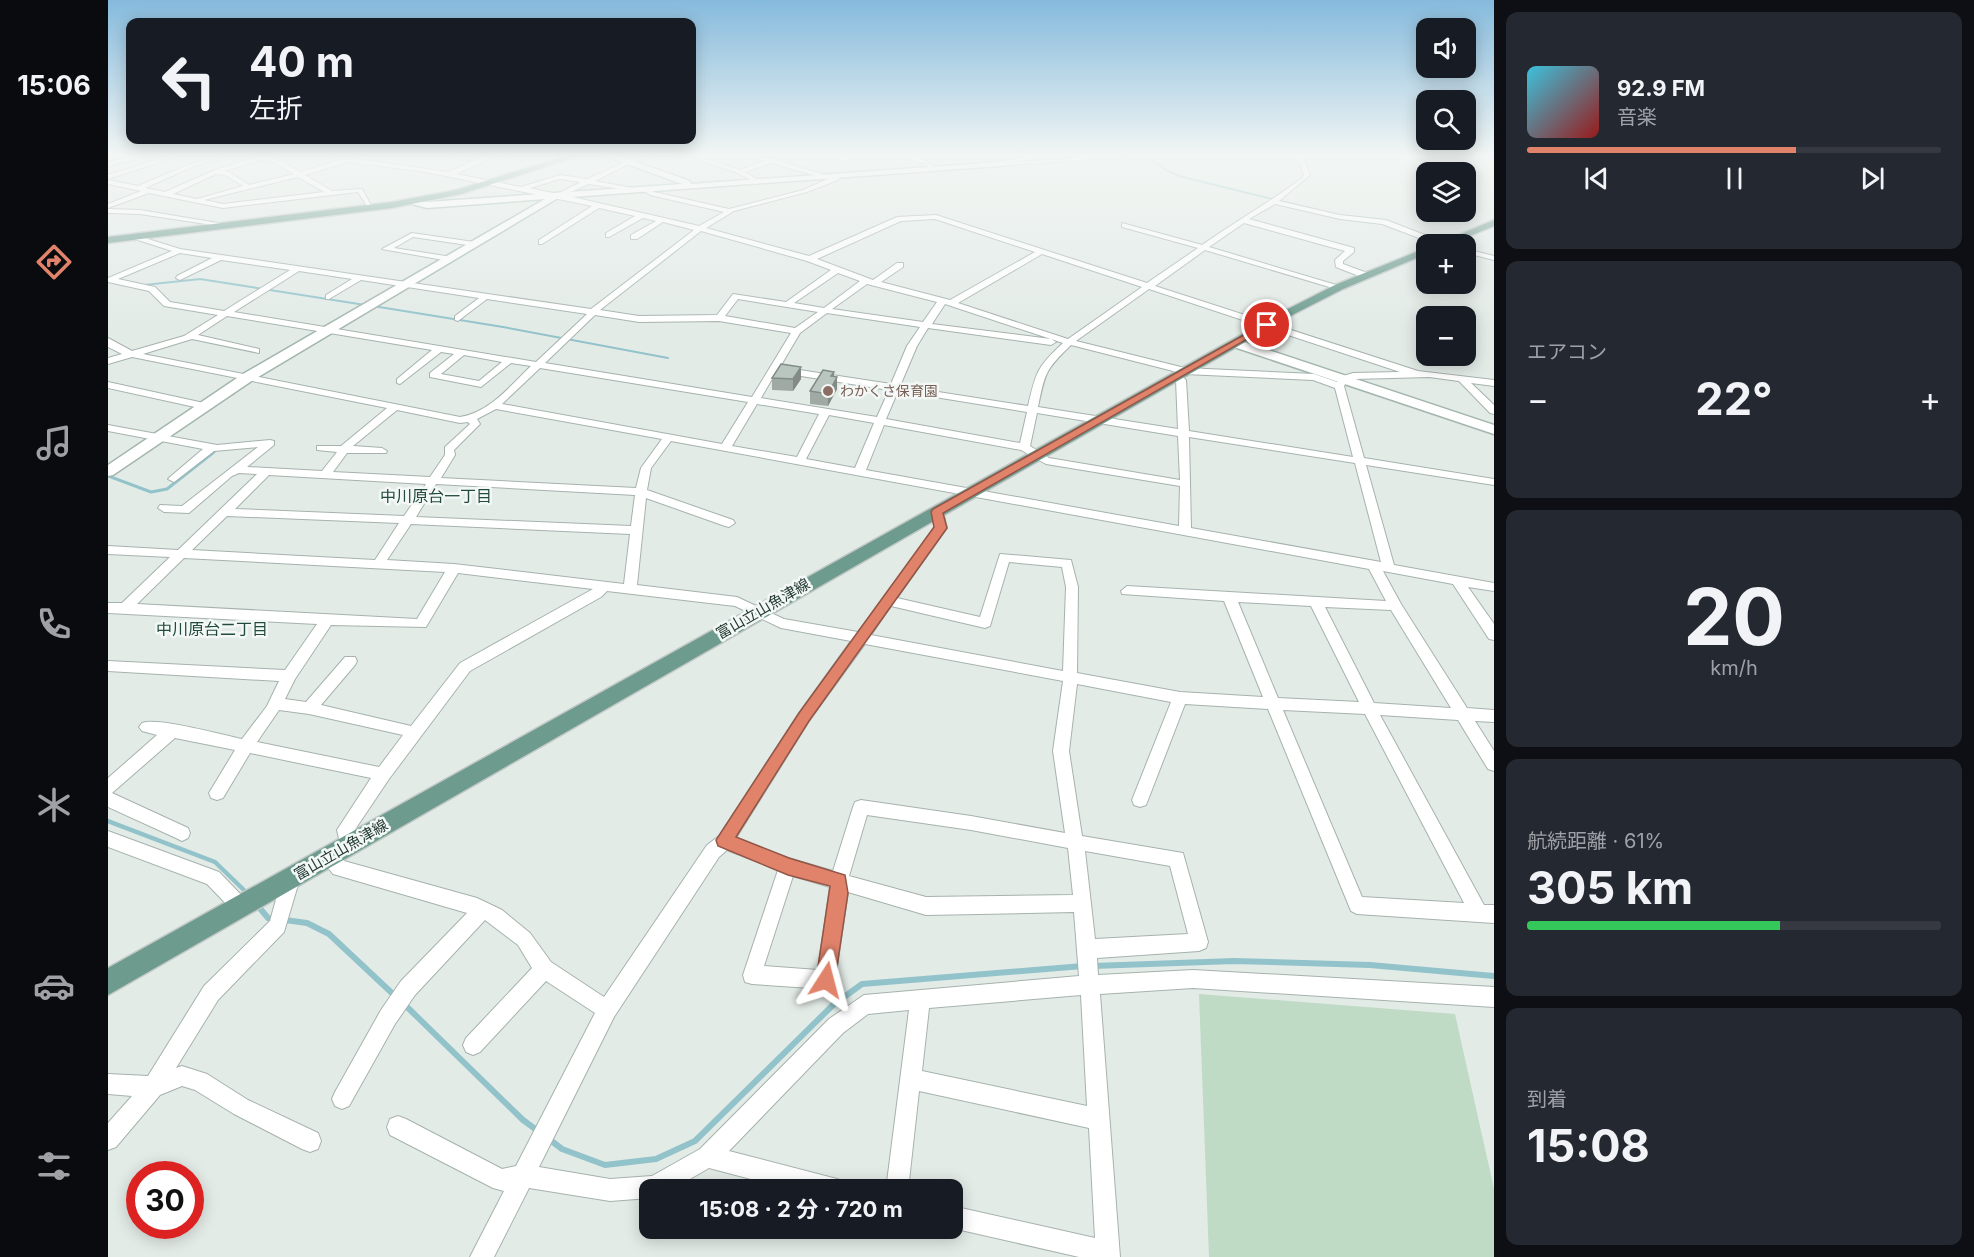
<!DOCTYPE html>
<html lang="ja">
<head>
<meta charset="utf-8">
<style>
	body { margin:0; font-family:Inter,"Noto Sans JP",sans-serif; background:#242831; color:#f1f3f6; height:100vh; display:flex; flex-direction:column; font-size:22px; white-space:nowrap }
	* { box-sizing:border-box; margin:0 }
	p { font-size:20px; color:#9ea1a6 }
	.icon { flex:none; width:33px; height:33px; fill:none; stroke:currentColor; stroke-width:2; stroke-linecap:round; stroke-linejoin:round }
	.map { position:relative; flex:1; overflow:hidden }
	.details { display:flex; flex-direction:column; gap:12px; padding:12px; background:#0d0f14; width:480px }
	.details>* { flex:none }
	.banner { position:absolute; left:18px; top:18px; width:570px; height:126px; border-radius:12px; box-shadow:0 3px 15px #0003; background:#171b24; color:#f1f3f6; overflow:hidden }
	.tools { position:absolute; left:1308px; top:18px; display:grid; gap:12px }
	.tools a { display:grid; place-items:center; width:60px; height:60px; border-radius:12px; background:#171b24; box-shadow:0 3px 15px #0003; font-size:30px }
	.speed { position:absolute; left:18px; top:1161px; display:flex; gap:12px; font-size:30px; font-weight:700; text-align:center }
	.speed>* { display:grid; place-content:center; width:78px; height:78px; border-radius:50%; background:#171b24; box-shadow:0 3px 15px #0003; line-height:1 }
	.speed .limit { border:9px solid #d22; background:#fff; color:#111 }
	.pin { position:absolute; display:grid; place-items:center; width:51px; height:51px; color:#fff; margin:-26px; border:3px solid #fff; border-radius:50%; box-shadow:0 2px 6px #0007 }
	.me { position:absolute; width:66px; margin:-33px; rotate:9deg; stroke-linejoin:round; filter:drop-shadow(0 0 4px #0008) }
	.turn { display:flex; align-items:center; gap:21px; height:126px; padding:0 24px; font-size:27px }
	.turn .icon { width:78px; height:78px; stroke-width:2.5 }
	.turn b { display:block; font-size:42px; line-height:51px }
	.big { font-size:45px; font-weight:700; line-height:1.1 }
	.details .tile { flex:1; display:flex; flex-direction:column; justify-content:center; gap:9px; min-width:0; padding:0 21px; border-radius:12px; background:#242831 }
	.details .dial { align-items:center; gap:0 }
	.dial b { font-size:78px; line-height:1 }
	.song { display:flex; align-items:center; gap:18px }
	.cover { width:72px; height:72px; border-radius:9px; background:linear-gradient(135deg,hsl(190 70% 55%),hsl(0 70% 35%)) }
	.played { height:6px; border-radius:3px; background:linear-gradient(90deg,#e1836b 65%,#363941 65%) }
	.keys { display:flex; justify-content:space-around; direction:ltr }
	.heat { display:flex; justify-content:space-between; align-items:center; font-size:33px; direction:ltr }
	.charge { height:9px; border-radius:4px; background:linear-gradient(90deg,#34c759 61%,#363941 0) }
	.trip { position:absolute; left:531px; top:1179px; width:324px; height:60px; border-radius:12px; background:#171b24; box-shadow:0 3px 15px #0003; font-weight:700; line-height:60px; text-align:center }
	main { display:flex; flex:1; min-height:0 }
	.tab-bar { display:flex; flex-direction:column; width:108px; justify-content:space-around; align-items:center; background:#090b0e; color:#9ea1a6 }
	.tab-bar .icon { width:42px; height:42px }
	.tab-bar .selected { color:#e1836b }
	.tab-bar b { font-size:27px; color:#f1f3f6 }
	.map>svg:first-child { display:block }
</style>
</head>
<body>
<main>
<nav class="tab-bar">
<b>15:06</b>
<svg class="icon selected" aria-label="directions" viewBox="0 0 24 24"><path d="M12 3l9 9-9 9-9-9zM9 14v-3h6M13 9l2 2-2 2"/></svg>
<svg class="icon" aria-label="music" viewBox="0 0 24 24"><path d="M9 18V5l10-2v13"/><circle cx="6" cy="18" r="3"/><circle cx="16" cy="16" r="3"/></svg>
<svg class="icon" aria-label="phone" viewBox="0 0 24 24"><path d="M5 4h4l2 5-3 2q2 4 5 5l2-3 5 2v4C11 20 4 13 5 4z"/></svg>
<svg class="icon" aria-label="climate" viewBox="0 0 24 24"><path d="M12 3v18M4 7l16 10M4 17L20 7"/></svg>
<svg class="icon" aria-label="car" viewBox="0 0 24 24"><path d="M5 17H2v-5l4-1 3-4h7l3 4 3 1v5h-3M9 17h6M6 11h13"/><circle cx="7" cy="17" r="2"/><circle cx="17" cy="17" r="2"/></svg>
<svg class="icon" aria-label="filters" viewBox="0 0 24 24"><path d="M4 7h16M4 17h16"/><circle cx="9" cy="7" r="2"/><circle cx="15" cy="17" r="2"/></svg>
</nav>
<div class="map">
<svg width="1386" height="1257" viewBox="0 0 1386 1257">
	<rect width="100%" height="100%" fill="#e3ebe7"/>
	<path fill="#bfdac5" d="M1091,994l256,20 39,175v68h-285z"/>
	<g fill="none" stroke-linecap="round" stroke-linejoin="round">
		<path stroke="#92c3ca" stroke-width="2" d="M1035,153l21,16 15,7 138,34
			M36,285l56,-6 165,26
			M265,306l130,21 165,31"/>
		<path stroke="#92c3ca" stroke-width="3" d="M0,476l43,16 16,-3 47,-37"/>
		<path stroke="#92c3ca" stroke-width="4.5" d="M0,821l107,41 32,31"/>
		<path stroke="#92c3ca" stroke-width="6" d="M150,906l10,12 6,1
			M177,920l22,3 22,11 65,61
			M985,966l141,-5 136,4 124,11
			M296,1004l119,116 15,11
			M441,1139l13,10 43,16 51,-6 39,-18 138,-136 29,-21 221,-18"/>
		<g stroke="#a6b2ae" stroke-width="2">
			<path id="street" d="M70,153h10l-80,26v-4z
				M117,153h10l-43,14 -47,21 20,4 50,-22 43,-13 -5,-4 24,6 23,13 40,-12 -15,-7h9l9,4 105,15 26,-11 -40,-8c15,0 29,5 44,5 8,0 15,-5 24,-5l-46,21 65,13 39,-12 27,4 38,-17 25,-9h10l-31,11 -34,17 48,9 3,-2 8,4 75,17 74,-19 34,-15 3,2 -2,3 -31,12 -73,19 -28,17 103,28 88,-39 39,-2 211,68 51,-35 -76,-21v-4l80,22c33,-23 68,-43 100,-67l2,-3 -9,-22h6l9,22 -31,26 61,14 46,5 57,22v2h-8l-53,-20 -42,-5 -65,-15 -26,15 105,29v4l-11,9v3l27,10v4h-6l-28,-11 -1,-7 10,-9 -101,-28 -35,24 134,40 -7,2 -131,-39 -50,36 263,85 76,9v6l-23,-3 23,22v9l-4,-1 -31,-32 -30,-4 -75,2 -7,2 -3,5 20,72 130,21v6l-128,-20 28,100 100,18v8l-26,-4 26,37v16l-5,-1 -36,-55 -70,-13 18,33 66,104 27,2v12l-19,-1 19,30v20l-6,-2 -30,-49 -78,-5 104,190h10v18l-137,-9 -6,-3 -83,-202 -83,-5 -37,96 -2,5 -6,2 -6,-2 -2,-5 39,-98 -94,-18 -8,67 13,85 101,17 25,89 -2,6 -7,3 -102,7 1,17 95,-5 301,17v20l-301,-19 -93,6 20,263h-41l-127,-29v-22l143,32 -6,-110 -170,-37 -11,99h-22l23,-180 -41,4 -25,19 -114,118 108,28 8,3 3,8h-56l-83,-22 -38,22h-21v8l-40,3 -81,-13 -35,69h-24l34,-66 -11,-3 -103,-53 -3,-8 3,-8 8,-3 8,3 96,50 14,-3 79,-153 -49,-32 -66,71 -7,3 -7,-3 -3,-7 3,-7 66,-70 -14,-23 -33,-25 -70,75 -20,29 -46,82 -7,3 -7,-3 -3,-7 3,-7 46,-82 20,-29 66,-68 -134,-39 -13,-17 3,-6 6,-2 6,2 9,10 133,37 25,12 28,23 21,29 53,35 103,-152 12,-9 80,-123 52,-72 -70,-13 -46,-22 -128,-15 -6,6 -131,74 -81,108 -35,52 2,15 -2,5 -6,3 -6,-3 -5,-21 34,-52 -121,-25 -27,45 -6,2 -6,-2 -2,-5 26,-43 -60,-12 -63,55 76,35 2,5 -2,5 -6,3 -6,-3 -68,-31v-29l49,-43 -15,-4 -3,-4 3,-4c16,-6 80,12 100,16l25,-33 12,-25 -171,-10v-10l177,9 32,-46 -209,-11v-10h14l48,-46 -62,-3v-8l70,4 79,-76 -18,-1 -7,3 -43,37 -25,-1 -6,-4 2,-3 22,1 76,-59 -44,4 -40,31 -6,-3 2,-2 33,-28 -95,-18v-6l109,20 53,-5 4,1v4l-27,22 75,4 15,-19 -20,-2v-4h24l46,-38 -255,-51 -24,7v-6l14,-4 -14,-7v-9l24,13 52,-15 34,-21 -54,-9 -15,-15 -41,-9v-4l64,-27 -40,-13v-4l48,15 411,60 103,-79 -31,-8 -26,17h-6v-4l25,-14 -13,-3 -34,19h-3v-4l29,-17 -36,-8 -57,36h-3v-4l53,-34 -166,-34 -78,-10 -43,13 27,16 30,-2 11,20h-4l-11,-17 -135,16 -74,-15 -41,15v-4l33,-13 -33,-7v-4l30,6 50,-21zM154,160l11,2 21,12 -45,11 -20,-13 -5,-1zM108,174l9,1 18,11 -46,13 -24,-5zM190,177l26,15 -101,12 -19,-4zM452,179l21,3 -24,12 -27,-6zM481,184l51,8 3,-2 7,5 74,17 -25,14 -135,-31zM827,219l100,33 -85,48 -69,-18 22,-15v-4h-6l-24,17 -56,-21 84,-38zM593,231l106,30 24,9 -45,32 -53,-8 -16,21 -78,1 -39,-6zM72,253l32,5 -35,18 -1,2 4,2 41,-20 69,10 -66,41 -54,-9 -15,-15 -37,-8zM934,254l100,33 -74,52 -110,-36zM191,271l53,8 -26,16v4h3l32,-19 118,18 -24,18v4l3,1 29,-22 100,15 -51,48 -302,-50zM730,273l22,8 -36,27 -30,-5zM759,284l70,18 -14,20 -91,-13zM1041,289l251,83 -47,1 -13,4 -3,5 -23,-8 -129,-6 -109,-27zM630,299l80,13 -23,16 -70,-12zM837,304l118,39c-26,24 -27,29 -35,63l-128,-20 17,-40 11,-18 123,17 5,-3 -5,-3 -119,-15zM719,313l93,14 -13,19 -16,38 -111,-17 20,-34zM487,315l44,7 80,-1 72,12 -39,64 -207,-34zM119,316l205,34 -35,29v4l3,1 41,-32 13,2 -24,19v4l51,10 30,-24 20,3c-21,20 -41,46 -71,51l-317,-63 49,-15 67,14v-4l-61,-14zM963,345l114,29 128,6 22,8 18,69 -164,-26 -3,-51 -9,-8 -5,3 4,5 2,49 -140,-22c7,-34 7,-37 33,-62zM356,355l38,7 -23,19 -38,-7zM432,368l208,34 -26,42 -220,-40zM668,372l113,18 -12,27 -116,-19zM790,391l129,21 -7,31 -134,-24zM649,404l62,10 -22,43 -65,-11zM388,409l166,30 -21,29 -5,20 -195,-10 14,-23 -1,-5 26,-26 -3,-5zM289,410l63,13 8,-1 2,2 -25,23v8l-15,22 -97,-5 14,-19h39l1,-2 -5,-3 -29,-2zM929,413l141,23 2,44 -131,-22 -19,-12zM721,415l45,8 -19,45 -49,-9zM776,425l137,25 25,14 134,22 -1,40 -313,-56zM1081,437l166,26 26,99 -190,-34zM563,441l698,128 17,32 -259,-15 -6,5 1,3 102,7 39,96 -83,-5 -103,-19 1,-86 -7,-27 -71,-6 -20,63 -83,-19 50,-70 -4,-16 -6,-4 -6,4 4,16 -77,104 -74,-13 -47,-22 -100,-12 9,-87 79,28 4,1 6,-4 -2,-3 -86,-30 4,-22zM161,475l157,9 -22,32 -169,-7zM328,484l199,11 -4,31 -215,-9zM119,516l172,7 -24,37 -183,-10zM303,524l219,10 -6,50 -170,-20 -67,-4zM76,558l261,14 -28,47 -280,-15zM901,562l53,5 4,20 -3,84 -192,-36 20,-29 94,22 5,-2zM350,573l135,16 -133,74 -49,63 -90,-21 34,-40 2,-4 -2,-4h-10l-39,45 -21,-3 10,-20 36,-54 95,2zM1130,602l73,4 48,96 -81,-4zM1217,607l66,3 60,98 -77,-5zM757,644l198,37 -10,70 12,82 -94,-17 -110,-16 -6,2 -2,5 -20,64 -45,-13 -52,-20 73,-117zM171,710l30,4 94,21 -24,32 -122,-25zM1175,710l82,4 99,189 -102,-6zM759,815l104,15 97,18 5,47 -147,2 -77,-21zM619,850l51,20 -35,105 2,7 7,2 74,5 7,-2 2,-7 13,-88 78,23 148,-3 5,64 -215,19 -35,24 -129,130 -48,27 -42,3 -71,-12 75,-150 105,-160zM977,851l85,15 18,68 -93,5zM685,876l37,11 -12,83 -54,-4zM973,995l6,111 -165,-35 7,-63z
				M571,153h10l51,17 24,-9 -23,-8c10,0 20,6 29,6 8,-1 15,-6 24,-6l-17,7 54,17 -3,2 -57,-16 -26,9 14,9 -2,3 -19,-11z
				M711,153l25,4 9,-4h9l-17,8z
				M783,153c16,0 35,5 46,16l-5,1 -7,-6z
				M1025,153h36l-169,13 -3,-2z
				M30,155l2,3 -32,8v-4z
				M0,209l32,1 90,15 -4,2 -86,-13 -32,-1z
				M304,233l62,9 4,2 -4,2 -61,-9 -19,11 58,9 1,2 -4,2 -67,-12z
				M1358,249l28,7v4l-28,-7z
				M0,382l96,21 5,3 -5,3 -96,-21z
				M0,831l111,41 28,29 3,6 -3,6 -6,3 -6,-3 -28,-29 -99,-37z
				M183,870l6,2 3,6 -16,54 -66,68 -42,68 6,-2 25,8 41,26 70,33 3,8 -3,8 -8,3 -8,-3 -68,-35 -39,-24 -13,-4 -22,9 -44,52 -8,3v-27l24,-27 -24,-2v-20l40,2 56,-90 66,-65 12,-43 3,-6z"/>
		</g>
		<g stroke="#a3b6ae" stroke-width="3">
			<path id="secondary" d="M489,153h13l80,28 1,3 309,-22 40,-9h18l-58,13 -442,32 -305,182 -140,95 -5,1v-11l135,-91 302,-175 -118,9 -19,-5v-4l19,3 255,-18z
				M1127,339l259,86v9l-263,-88 -2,-3z"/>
		</g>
		<g stroke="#c2c8c6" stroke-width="3">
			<path id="primary" d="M467,153h14l-128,41 -69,14 -284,35v-6l284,-35 64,-12z
				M1386,220v6l-44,18h-13z
				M1318,248v6l-83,35 -49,25 -1186,681v-27l1178,-658 49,-25z"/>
		</g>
		<use href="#street" fill="#fff" fill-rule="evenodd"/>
		<use href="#secondary" fill="#fff" fill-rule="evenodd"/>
		<use href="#primary" fill="#6d9b8e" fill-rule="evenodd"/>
	</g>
	<path fill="#9faaa5" d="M726,372v5l3,12 -9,17 -18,-2v-13z
		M664,378l29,1 -8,12 -21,-1z"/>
	<path fill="#828b86" d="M693,367v12l-8,12v-12z
		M726,372l-1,12 4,-7v12l-9,17v-12l3,-18z"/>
	<path fill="#b9c6c0" stroke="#828b86" stroke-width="1.5" d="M673,364l20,3 -8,12 -21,-1z
		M715,370l11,2 -3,4 6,1 -9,17 -18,-3z"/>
	<linearGradient id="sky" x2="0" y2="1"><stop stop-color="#85badc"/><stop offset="0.47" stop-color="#f2f6f4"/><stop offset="1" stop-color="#f2f6f4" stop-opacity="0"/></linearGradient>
	<rect width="1386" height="329" fill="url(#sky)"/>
	<path fill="#e1836b" stroke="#925546" stroke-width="1.5" d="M1159,322l4,3 -1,1 -327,187 4,15 -138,193 -73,116 53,21 56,17 3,18 -13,87 -3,7 -6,3 -7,-3 -3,-7 14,-94 -42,-11 -70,-29 -2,-6 83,-127 135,-186 -3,-15 2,-3z"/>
	<circle fill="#8d6e63" stroke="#f3f8f6" stroke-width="2" cx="720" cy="391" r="6"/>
	<g text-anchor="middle" stroke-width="5" stroke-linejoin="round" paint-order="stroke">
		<g font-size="14" fill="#785e54" stroke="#f3f8f6" text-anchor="start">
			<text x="732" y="396">わかくさ保育園</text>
		</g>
		<g font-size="15" fill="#253a34" stroke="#f3f8f6">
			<text transform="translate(655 609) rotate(-30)" y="5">富山立山魚津線</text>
			<text transform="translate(233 850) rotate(-30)" y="5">富山立山魚津線</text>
		</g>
		<g font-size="16" fill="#234a3f" stroke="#f3f8f6">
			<text x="328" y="502">中川原台一丁目</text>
			<text x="104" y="635">中川原台二丁目</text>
		</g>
	</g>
</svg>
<div class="tools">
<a><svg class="icon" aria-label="sound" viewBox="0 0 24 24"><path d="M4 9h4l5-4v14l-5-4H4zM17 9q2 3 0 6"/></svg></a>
<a><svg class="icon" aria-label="search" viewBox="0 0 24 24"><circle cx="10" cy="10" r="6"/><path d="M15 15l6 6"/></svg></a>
<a><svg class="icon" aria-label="layers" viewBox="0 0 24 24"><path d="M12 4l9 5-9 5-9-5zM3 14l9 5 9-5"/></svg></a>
<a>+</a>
<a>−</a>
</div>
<div class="speed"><div class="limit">30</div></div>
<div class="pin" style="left:1159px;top:325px;background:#d93025"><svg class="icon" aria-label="arrive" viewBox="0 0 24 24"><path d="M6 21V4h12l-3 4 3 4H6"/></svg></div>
<svg class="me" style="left:718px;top:980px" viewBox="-20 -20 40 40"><path d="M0-17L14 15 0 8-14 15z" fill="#e1836b" stroke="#fff" stroke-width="4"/></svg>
<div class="trip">15:08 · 2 分 · 720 m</div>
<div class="banner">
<div class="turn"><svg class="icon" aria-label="left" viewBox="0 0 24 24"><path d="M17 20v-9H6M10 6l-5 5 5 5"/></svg><div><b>40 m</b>左折</div></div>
</div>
</div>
<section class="details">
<div class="tile">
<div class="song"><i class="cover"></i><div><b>92.9 FM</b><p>音楽</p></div></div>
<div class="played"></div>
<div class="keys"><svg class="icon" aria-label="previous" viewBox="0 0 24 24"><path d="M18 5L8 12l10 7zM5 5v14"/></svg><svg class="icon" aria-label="pause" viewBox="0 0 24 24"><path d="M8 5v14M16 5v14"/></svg><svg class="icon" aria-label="next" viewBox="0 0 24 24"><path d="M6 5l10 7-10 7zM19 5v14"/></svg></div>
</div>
<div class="tile"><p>エアコン</p>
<div class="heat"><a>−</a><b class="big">22°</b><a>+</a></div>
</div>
<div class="tile dial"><b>20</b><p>km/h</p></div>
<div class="tile"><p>航続距離 · 61%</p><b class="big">305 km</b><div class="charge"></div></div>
<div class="tile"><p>到着</p><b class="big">15:08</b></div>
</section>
</main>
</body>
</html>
